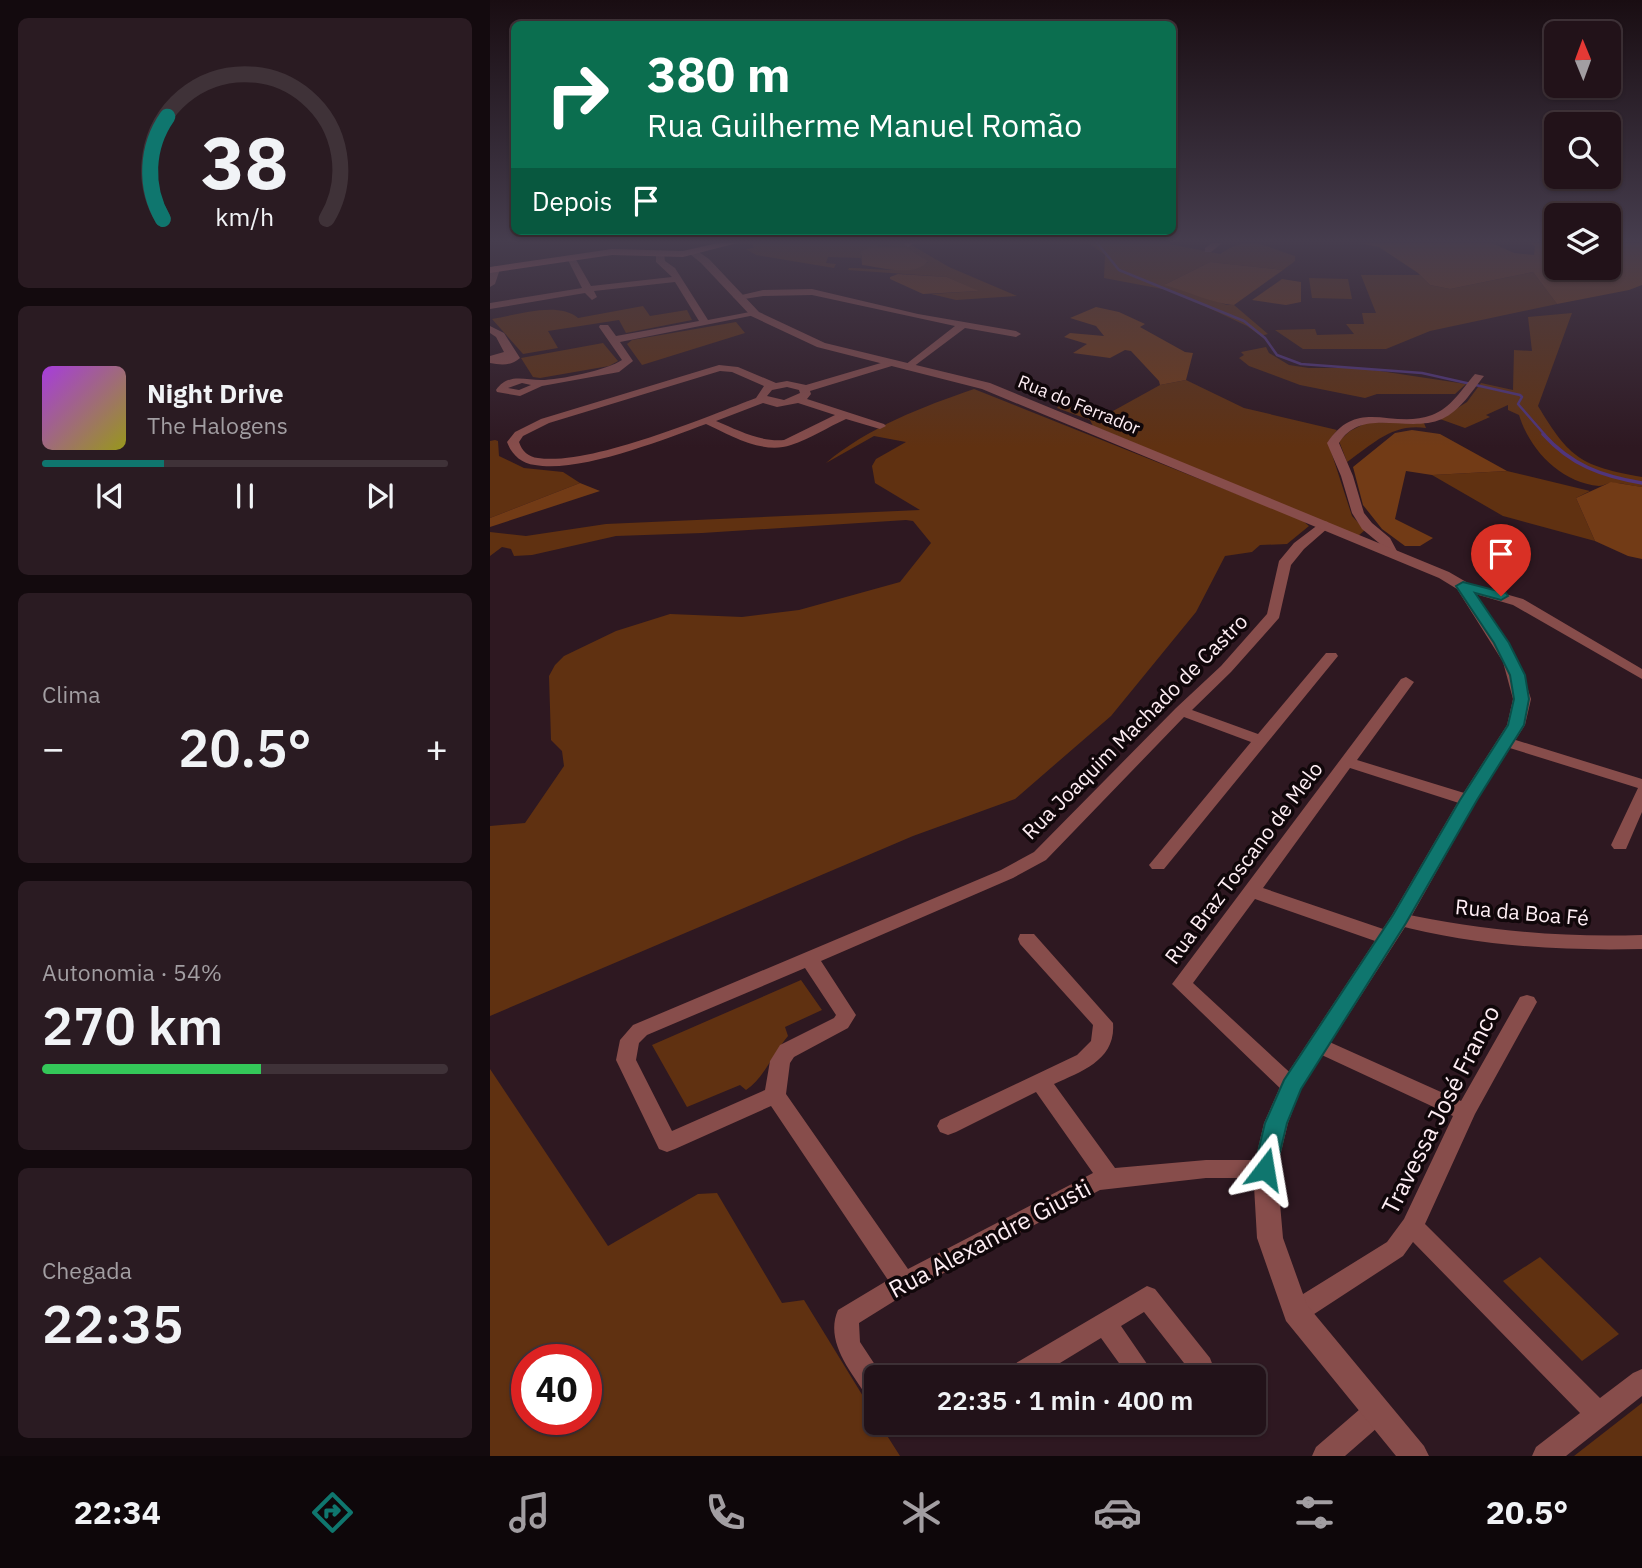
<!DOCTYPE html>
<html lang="pt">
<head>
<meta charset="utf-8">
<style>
	body { margin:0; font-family:"IBM Plex Sans",sans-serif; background:#2a1b22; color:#f1f3f6; height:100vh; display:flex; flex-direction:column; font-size:26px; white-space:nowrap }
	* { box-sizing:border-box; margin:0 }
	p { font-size:23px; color:#a29ea2 }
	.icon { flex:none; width:38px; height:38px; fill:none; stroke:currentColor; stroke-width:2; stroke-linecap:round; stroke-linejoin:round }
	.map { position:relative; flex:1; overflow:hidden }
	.sheet { display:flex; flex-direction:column; gap:18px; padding:18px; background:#130a0e; width:490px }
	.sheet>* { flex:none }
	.guide { position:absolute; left:21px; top:21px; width:665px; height:214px; border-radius:10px; box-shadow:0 2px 5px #0004,0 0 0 2px #3f3238; background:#0b6e4f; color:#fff; overflow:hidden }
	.needle { width:46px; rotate:359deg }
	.fabs { position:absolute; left:1054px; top:21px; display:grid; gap:14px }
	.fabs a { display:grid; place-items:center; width:77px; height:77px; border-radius:10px; background:#221219; box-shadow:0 2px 5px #0004,0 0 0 2px #3f3238; font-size:35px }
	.speed { position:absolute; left:21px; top:1344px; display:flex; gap:14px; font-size:35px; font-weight:700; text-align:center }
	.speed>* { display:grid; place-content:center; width:91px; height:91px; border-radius:50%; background:#221219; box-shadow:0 2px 5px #0004,0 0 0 2px #3f3238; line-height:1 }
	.speed .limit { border:10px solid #d22; background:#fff; color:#111 }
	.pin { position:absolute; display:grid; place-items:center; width:60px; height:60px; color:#fff; margin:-72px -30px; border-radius:50% 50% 50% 0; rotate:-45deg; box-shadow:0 0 7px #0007 }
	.pin .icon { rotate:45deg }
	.me { position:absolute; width:77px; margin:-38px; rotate:14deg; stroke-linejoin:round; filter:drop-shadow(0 0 5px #0008) }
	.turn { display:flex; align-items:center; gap:24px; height:147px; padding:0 21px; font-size:32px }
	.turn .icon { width:91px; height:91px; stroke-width:2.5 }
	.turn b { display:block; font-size:49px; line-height:60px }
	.then { display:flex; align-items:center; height:66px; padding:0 21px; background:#0003; gap:14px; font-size:26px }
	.big { font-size:52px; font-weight:600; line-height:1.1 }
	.sheet .widget { flex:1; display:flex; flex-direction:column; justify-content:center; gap:10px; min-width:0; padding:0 24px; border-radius:10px; background:#2a1b22 }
	.sheet .dial { align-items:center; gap:0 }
	.dial svg { height:182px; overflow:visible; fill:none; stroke:#3f3238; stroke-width:7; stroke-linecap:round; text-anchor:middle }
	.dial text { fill:#f1f3f6; stroke:none }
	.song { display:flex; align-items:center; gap:21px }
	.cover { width:84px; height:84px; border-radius:10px; background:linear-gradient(135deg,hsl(280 70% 55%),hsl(60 70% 35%)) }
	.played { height:7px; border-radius:4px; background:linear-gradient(90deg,#0f766e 30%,#3f3238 30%) }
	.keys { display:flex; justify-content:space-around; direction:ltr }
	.heat { display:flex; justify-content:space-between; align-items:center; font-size:38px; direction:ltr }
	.charge { height:10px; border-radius:5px; background:linear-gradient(90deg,#34c759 54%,#3f3238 0) }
	.trip { position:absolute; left:374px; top:1365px; width:402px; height:70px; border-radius:10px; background:#221219; box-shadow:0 2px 5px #0004,0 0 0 2px #3f3238; font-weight:600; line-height:70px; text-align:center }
	.menu { display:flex; height:112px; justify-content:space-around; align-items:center; background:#0e070a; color:#a29ea2 }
	.menu .icon { width:49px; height:49px }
	.menu .current { color:#0f766e }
	.menu b { font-size:32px; color:#f1f3f6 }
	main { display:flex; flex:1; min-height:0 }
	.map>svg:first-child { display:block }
</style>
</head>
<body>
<main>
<section class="sheet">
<div class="widget dial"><svg viewBox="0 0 100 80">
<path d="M14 69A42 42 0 1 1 86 69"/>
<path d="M14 69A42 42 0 0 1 16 24" stroke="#0f766e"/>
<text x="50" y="56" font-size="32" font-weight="700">38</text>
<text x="50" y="72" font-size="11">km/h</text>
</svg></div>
<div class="widget">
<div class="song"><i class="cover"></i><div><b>Night Drive</b><p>The Halogens</p></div></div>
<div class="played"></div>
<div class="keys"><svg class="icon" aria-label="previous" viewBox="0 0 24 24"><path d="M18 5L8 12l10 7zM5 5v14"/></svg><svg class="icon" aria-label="pause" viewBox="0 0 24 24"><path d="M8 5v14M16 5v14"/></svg><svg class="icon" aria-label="next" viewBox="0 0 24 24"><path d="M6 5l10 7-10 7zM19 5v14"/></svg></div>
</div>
<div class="widget"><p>Clima</p>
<div class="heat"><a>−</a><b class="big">20.5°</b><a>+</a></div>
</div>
<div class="widget"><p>Autonomia · 54%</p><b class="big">270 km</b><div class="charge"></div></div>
<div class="widget"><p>Chegada</p><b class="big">22:35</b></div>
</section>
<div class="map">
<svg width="1152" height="1456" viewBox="0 0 1152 1456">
	<rect width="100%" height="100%" fill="#2e1821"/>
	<path fill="#603111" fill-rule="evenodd" d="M270,243h148l41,24 68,29 -61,4 -25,-6 47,-3 -31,-14 -99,-7 1,-2c26,0 57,7 79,-6 -20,-16 -43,-22 -67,-11v7l-33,-1 -2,6 10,1 -2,4 -78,-13 -10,-6 8,-1 -2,-4z
		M599,243h75l56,11c29,-20 44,-8 75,2v5l-12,9 -73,-8 -44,22 61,21h7l34,29 -7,2 -14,-10 -74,-35 -69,-13 1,-23z
		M1043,272l24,32 -127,27 -44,18h-83l-28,-19 40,-1 2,6 37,-1 -8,-10h18l-2,-11h14l-15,-38h59l10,10 20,4z
		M819,278l39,1 4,20 -40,-1z
		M153,306l7,10 37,-6 5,10 -66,13 -7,-13 -71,11 10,17 -35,6 -31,-35c25,-4 66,-18 86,-1z
		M1082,313l-34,93c32,53 43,60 104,71v10c-9,-1 -19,-4 -28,-4 -5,-1 -10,3 -15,3 -39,-4 -69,-36 -80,-71l-11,-5v-5l-22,10 4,2 -25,11 -25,-9 27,-17 14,-19 32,7 1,-40 18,1 -4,-34z
		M246,322l9,11 -103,32 -15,-21 5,-4z
		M113,343l15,18 -9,5 -69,12 -7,-1 -12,-19z
		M776,347l3,6 20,12 20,3h51l106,16 -11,10h-78l-12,4 -65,-13 -51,-19 -10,-8 5,-3 -3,-3z
		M696,380l58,28 93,22 -9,12 24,74 13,14 -7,6 -265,-110 -3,-6 -33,-12 3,-5 44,13 56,-31z
		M484,389l328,131 7,6 -22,18 -27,1 -8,7 -27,4 -29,56 -85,104 -96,83 -102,37 -423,180v-190l35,-3 39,-57 -2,-15 -11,-11 -2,-64 6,-11 9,-9 52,-25 54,-17 72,3 57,-7 101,-28 31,-39 -18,-22 -7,-1 -204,13 -86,3 -84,19 -18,1 -3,-7 -9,-2 -12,9v-24l36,4 80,-12 314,-14 -45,-27 -3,-17 4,-7 30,-17 -32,-6 -48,27c41,-35 98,-57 148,-74z
		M878,422l56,1 2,5c-34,-5 -53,16 -79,34l-8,-21 11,-10z
		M5,440l3,1 1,15 25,12 39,4 17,11 -90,35v-77z
		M1017,471l83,20 -14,7 19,43 -92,-25 -71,-41z
		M311,980l21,30 -37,17 3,9c-14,16 -24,42 -42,54l-6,-5 -53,22 -35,-62z
		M0,1069l118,177 90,-52 19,-1 65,110 22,-3 73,119v4h2l21,33h-410zM37,1360h59v59h-59z
		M1050,1257l79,77 -37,27 -79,-80z
		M1152,1403v53h-68z"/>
	<path fill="#723b16" d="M870,243h132l22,10 20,2 1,-9 -6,-3h27v25h52v-25h34v42l-13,5 -72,14 -24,-32 -83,17 -20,-4 -12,-12 -39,-26z
		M383,246l32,1 23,14c-13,17 -48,6 -66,4l-1,-14z
		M720,262l73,8 -49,35c-17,0 -50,-15 -70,-20z
		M408,274l49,3 32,14 -56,3 -33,-15v-2z
		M792,279l19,3v20l-15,3 -34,-5z
		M606,307l23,5 26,12 -5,3 45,25 8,1 -7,27 -26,5 -1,-4 -28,-30 -6,-1 -15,8 -37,-5 14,-9 -23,-7 6,-4 34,3 -8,-10 -26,-8z
		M922,430l28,4 67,37 -75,4 -26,-4 -11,48 38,19 -13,8h-15l-23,-17 -19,-24 -10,-38 42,-34z
		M1121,482l31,5v72l-14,-3 -33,-15 -19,-43z
		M90,483l20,8 -110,36v-9z"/>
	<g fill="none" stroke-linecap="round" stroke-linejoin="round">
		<path stroke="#50357b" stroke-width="2.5" d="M607,243l22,27 125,51 21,17 12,17 24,9 121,9 98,22 2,2 -4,7 27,31"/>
		<path stroke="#50357b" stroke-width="3.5" d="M1053,434c28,31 58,42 99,49"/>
		<path fill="#874d4b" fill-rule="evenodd" d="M424,243l-6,4 -4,-3v-1z
			M722,243h10l-11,9h-6v-4z
			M170,250l4,3 1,8 10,7 33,52 47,-9 5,3 -140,28 13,19 -14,11 -77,14 -22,10 -23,-4 -1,-2c12,-17 28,-10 45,-10 18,0 67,-10 81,-20l-23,-33 1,-2h8l8,11 83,-15 -24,-39 -81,9 3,6 -5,3 -7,-7 -95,16v-6l92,-15 -15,-30 4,-3 4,3 16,28 81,-9 -16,-15v-9zM32,383l9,2 -12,5 -11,-2z
			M5,266l5,3 -5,15 -5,3v-17z
			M322,289l106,25 98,17 5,3 -5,3 -51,-9 -56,42 -4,-1v-4l50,-39 -143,-31 -49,1 -25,4 -5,-3 30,-7z
			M0,326l14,7 16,25c-9,8 -19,7 -30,5v-7l14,-4 -8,-15 -6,-4z
			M401,360l4,1v4l-85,26 1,3 -4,5 77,25 2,2 -6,3 -34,-10c-18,8 -36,20 -55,26 -28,10 -61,-10 -85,-21 -44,16 -126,49 -171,41 -14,-2 -23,-10 -28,-23l8,-10 26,-13 178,-54 19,2 38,16 11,-2 19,4zM230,371l12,1 32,14 -8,12c-50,19 -166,68 -218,60 -10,-1 -16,-7 -19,-16l4,-6 26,-13zM297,387l12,3 1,3 -16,7 -17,-4 5,-6zM273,403l14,4 21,-4 37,12 -51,25c-25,2 -46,-10 -68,-19z
			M985,374l9,2c-12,15 -24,35 -42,43 -35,15 -80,-13 -103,24l14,33 11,37 8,10 18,15 8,15 -2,3h-10l-7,-13 -17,-14 -10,-16 -11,-37 -14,-33c31,-47 64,-13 105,-28 19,-7 30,-26 43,-41z
			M833,521l5,1v6l-24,21 -13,16 -12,53 -48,54 -39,38 66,24 68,-81h10l2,3 -174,213h-12l-3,-4 102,-123 -67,-25 -138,143 -33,18 -192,83 35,54 -8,13 -54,29 -4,6 -4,31 122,175 185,-96 -57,-81 -80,40 -8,3 -8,-3 -3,-6 3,-6 137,-65 14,-14 2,-16 -73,-81 -2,-5 2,-5h14l79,89c3,37 -31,48 -59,61l61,84 91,-8h59l8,3 3,6 -3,6 -8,3h-59l-106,12 -188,100 -53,33 1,19 23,35h-6v25l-9,-4c-16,-25 -44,-56 -30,-88l50,-30 -117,-174 -96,43 -8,3 -8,-3 -43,-89 4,-20 13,-15 368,-155 33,-18 142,-144 45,-42 46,-52 12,-53 15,-18zM315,968l31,47 -2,3 -54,27 -10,16 -5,29 -93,41 -36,-71 3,-17 8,-8z
			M973,582l60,17 119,70v10l-129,-74 -55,-16 -2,-3z
			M916,677l8,5 -57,78 117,36 2,4 -2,4h-12l-112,-36 -87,120 129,44 2,5 -2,5h-14l-123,-43 -62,84 105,97 3,6 -3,6 -7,2 -7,-2 -112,-108 229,-305z
			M1016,737l136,42v33l-16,37h-12l-3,-4 27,-57 -138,-43 -2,-3z
			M910,913c80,17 160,25 242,22v14c-83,2 -168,-3 -249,-25l-2,-5 2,-5z
			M1037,995l7,2 3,5 -62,112 -50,110 175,174 33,-25 9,-4v27l-76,60h-34l4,-9 44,-34 -167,-171 -10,14 -98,64 -9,3 -9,-3 -3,-8 3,-8 100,-62 17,-23 49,-103 -142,-66 -3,-5 3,-5 7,-3 7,3 136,61 59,-104z
			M657,1286l8,3 55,69 3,8 -8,11h-33l3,-8 9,-6 -40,-51 -23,14 35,51h-27l-28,-39 -64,39h-34l3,-8z
			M886,1400l9,3 4,9 -4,9 -40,35h-33l4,-9 51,-44z
			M409,1423h38l-4,9c-11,4 -19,4 -30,0z"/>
		<path fill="#874d4b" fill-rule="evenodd" d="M200,250h6l13,9 50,53 66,31 165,40 459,189 19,11 51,79 12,37 -6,26 -48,75 -70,124 -106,165 -13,34 -11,46 6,69 24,67 117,141 5,10h-33l-110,-135 -29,-83 -4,-69 11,-46 19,-43 109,-165 67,-115 48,-75 6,-26 -10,-37 -46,-73 -18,-11 -457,-189 -165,-42 -66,-31 -50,-53 -11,-9z"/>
		<path fill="#c16562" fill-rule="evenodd" d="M228,243h19l-54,14 -71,-2 -122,18v-6l122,-18 71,2z"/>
	</g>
	<linearGradient id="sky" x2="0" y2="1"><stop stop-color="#190d12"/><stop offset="0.54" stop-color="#463d4e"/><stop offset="1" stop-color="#463d4e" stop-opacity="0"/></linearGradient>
	<rect width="1152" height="447" fill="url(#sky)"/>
	<path fill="#0f766e" stroke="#0a4d48" stroke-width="2" d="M973,582l43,11 2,3 -7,4 -26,-7 34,50 16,32 4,24 -5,26 -47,75 -71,123 -105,166 -14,34 -11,46 -3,6 -8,3 -8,-3 -3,-6 11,-46 19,-43 109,-165 67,-115 48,-75 6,-26 -4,-24 -16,-32 -38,-57z"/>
	<g text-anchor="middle" stroke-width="7" stroke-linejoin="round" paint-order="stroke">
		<g font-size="18" fill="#feeef4" stroke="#10070a">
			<text transform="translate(589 405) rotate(22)" y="6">Rua do Ferrador</text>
		</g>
		<g font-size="21" fill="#feeef4" stroke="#10070a">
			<text transform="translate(645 727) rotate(-45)" y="7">Rua Joaquim Machado de Castro</text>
			<text transform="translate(754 863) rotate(-53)" y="7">Rua Braz Toscano de Melo</text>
			<text transform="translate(1032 913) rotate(5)" y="7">Rua da Boa Fé</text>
		</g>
		<g font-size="24" fill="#feeef4" stroke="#10070a">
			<text transform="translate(951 1110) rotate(-63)" y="8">Travessa José Franco</text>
			<text transform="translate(500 1239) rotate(-28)" y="8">Rua Alexandre Giusti</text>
		</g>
	</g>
</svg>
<div class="fabs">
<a><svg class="needle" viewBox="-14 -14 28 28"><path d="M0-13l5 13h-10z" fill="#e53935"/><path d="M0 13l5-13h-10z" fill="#a29ea2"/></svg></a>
<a><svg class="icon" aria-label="search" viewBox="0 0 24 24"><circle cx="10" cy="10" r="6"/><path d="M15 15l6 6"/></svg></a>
<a><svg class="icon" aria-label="layers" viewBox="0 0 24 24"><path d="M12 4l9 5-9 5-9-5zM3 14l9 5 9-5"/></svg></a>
</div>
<div class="speed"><div class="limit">40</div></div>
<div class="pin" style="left:1011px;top:596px;background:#d93025"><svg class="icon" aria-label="arrive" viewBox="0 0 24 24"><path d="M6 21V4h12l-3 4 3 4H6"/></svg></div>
<svg class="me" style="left:775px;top:1169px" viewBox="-20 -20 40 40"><path d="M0-17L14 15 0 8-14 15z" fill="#0f766e" stroke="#fff" stroke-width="4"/></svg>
<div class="trip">22:35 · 1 min · 400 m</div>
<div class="guide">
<div class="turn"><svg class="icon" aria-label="right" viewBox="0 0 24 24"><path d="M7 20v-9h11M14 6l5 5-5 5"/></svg><div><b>380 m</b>Rua Guilherme Manuel Romão</div></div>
<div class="then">Depois<svg class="icon" aria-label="arrive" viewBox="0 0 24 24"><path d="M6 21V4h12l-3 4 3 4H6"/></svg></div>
</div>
</div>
</main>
<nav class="menu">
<b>22:34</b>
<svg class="icon current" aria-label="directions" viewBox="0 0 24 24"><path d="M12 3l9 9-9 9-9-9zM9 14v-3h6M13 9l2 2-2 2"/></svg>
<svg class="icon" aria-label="music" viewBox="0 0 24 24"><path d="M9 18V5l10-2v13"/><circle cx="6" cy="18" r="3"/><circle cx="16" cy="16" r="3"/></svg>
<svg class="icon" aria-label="phone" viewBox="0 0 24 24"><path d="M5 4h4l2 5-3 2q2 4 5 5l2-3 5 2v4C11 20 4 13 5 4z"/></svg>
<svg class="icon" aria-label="climate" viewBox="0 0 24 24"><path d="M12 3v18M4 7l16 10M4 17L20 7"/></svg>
<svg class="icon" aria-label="car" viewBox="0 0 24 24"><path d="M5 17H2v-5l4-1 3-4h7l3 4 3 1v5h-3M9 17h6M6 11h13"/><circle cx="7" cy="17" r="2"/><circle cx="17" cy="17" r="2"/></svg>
<svg class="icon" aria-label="filters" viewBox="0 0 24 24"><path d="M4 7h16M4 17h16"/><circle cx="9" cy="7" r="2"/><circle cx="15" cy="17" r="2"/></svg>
<b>20.5°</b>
</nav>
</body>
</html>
